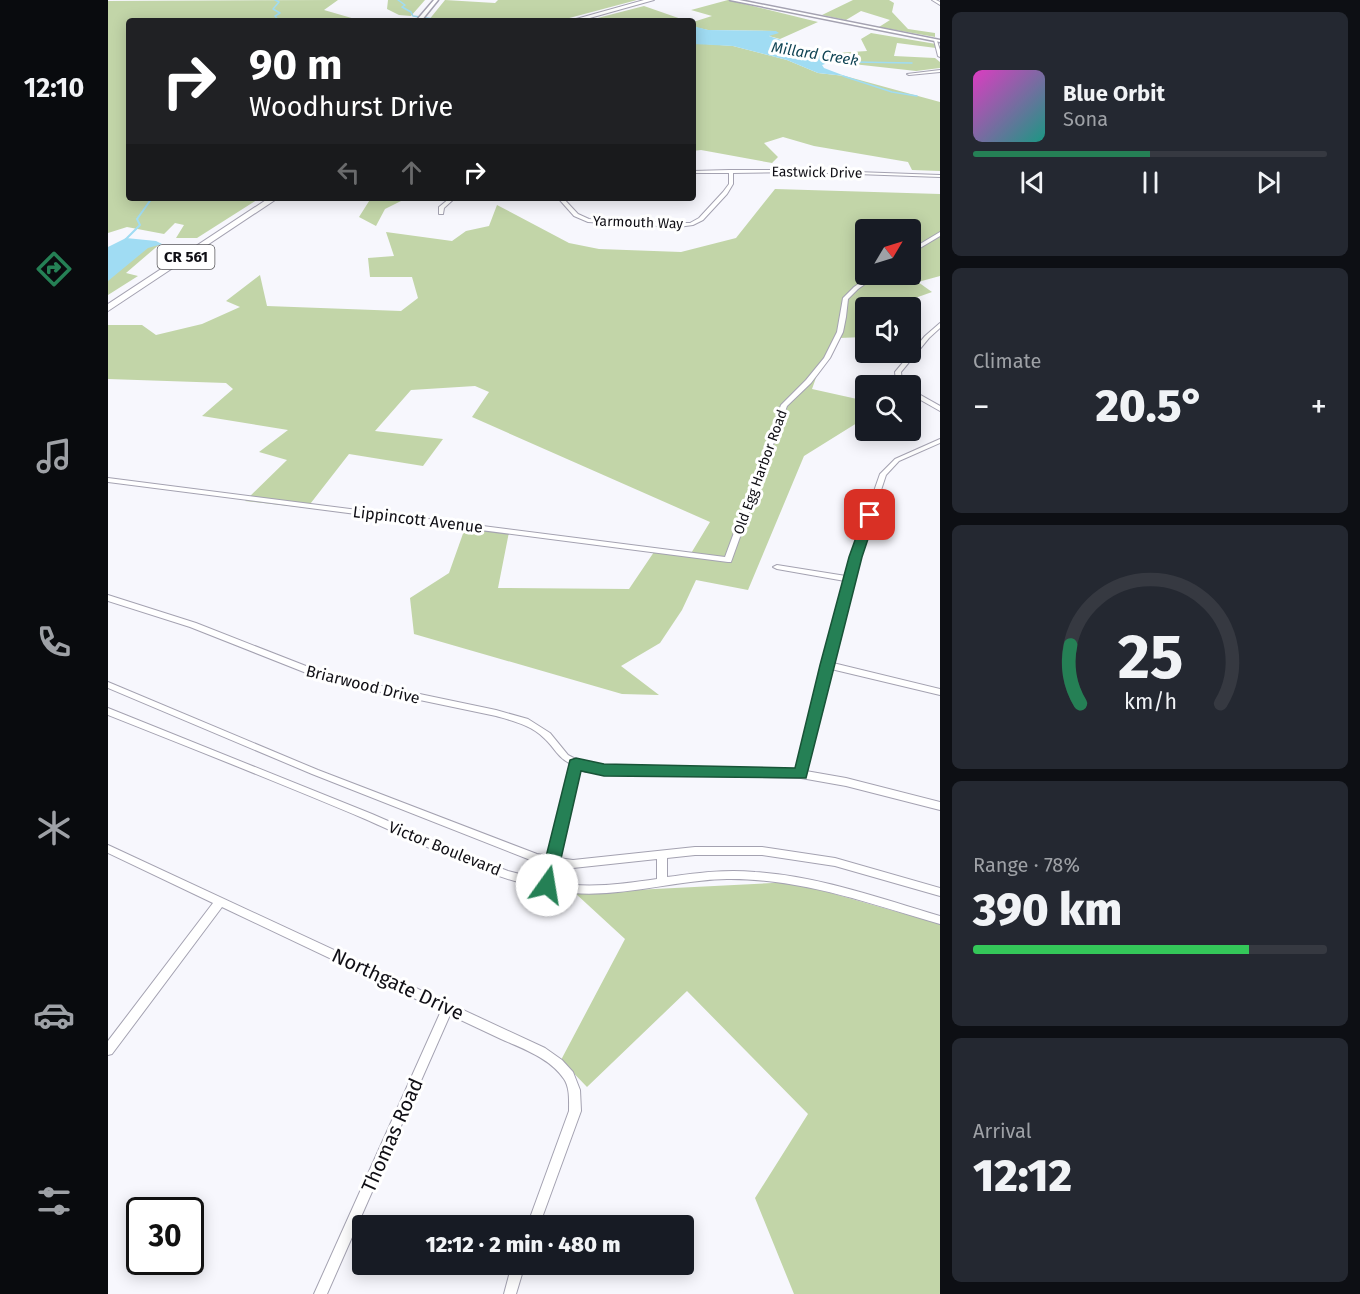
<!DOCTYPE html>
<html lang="en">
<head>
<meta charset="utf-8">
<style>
	body { margin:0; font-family:"Fira Sans",sans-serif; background:#242831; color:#f1f3f6; height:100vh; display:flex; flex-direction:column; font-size:22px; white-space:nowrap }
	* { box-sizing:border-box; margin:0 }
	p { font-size:20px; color:#9ea1a6 }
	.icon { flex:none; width:33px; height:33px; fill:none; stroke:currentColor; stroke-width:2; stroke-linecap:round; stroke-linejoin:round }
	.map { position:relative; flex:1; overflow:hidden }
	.sheet { display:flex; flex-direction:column; gap:12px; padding:12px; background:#0d0f14; width:420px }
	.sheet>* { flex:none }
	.guide { position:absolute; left:18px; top:18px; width:570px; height:183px; border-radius:6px; box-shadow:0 3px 15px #0003; background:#202124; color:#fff; overflow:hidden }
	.needle { width:39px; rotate:52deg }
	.tools { position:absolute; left:747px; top:219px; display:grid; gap:12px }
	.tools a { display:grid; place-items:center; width:66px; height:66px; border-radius:6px; background:#171b24; box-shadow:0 3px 15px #0003; font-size:30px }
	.speed { position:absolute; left:18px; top:1197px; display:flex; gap:12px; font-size:30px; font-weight:700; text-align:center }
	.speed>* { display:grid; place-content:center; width:78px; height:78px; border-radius:50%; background:#171b24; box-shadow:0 3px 15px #0003; line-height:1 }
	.speed .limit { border:3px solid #111; border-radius:9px; background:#fff; color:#111 }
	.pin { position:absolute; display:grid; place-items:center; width:51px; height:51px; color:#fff; margin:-26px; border-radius:12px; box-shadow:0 3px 9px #0006 }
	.me { position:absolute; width:66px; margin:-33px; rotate:13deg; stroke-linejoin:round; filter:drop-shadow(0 0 4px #0008) }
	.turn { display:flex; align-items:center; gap:21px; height:126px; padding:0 24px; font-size:27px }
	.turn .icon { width:78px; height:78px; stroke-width:2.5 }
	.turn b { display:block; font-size:42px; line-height:51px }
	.lanes { display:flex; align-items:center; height:57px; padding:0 24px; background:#0003; justify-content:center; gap:30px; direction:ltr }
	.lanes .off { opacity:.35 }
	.big { font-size:45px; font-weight:800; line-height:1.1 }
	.sheet .card { flex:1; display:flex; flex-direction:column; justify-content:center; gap:9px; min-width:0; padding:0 21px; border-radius:9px; background:#242831 }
	.sheet .dial { align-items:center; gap:0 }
	.dial svg { height:156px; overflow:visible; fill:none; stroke:#363941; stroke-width:7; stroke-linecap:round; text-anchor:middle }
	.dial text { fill:#f1f3f6; stroke:none }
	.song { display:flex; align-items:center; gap:18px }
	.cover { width:72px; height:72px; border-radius:9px; background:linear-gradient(135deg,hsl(310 70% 55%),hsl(170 70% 35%)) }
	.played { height:6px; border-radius:3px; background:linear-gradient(90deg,#258055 50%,#363941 50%) }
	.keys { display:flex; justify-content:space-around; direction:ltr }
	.heat { display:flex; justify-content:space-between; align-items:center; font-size:33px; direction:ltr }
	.charge { height:9px; border-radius:4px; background:linear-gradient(90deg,#34c759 78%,#363941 0) }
	.trip { position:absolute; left:244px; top:1215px; width:342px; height:60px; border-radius:6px; background:#171b24; box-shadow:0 3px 15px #0003; font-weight:800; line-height:60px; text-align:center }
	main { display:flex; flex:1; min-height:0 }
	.tab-bar { display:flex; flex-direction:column; width:108px; justify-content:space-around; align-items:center; background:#090b0e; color:#9ea1a6 }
	.tab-bar .icon { width:42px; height:42px }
	.tab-bar .current { color:#258055 }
	.tab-bar b { font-size:27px; color:#f1f3f6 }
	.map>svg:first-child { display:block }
</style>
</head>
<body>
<main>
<nav class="tab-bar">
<b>12:10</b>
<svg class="icon current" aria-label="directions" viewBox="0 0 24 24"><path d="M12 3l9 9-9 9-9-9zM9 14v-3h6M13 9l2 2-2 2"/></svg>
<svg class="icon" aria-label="music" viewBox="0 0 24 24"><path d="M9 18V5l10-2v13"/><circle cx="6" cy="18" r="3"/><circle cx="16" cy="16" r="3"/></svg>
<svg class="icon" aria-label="phone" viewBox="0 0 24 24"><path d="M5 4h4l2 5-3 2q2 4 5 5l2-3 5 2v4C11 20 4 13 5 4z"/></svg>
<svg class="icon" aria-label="climate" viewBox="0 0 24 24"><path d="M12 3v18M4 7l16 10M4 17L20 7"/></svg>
<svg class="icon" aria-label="car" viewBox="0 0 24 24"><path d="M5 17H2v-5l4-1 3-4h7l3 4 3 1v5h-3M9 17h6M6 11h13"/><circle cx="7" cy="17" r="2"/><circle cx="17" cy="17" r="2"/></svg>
<svg class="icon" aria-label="filters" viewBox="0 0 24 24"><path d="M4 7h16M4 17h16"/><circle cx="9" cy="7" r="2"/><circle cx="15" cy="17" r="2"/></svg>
</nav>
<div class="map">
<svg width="832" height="1294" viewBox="0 0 832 1294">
	<rect width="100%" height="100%" fill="#f7f7fd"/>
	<path fill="#c2d5a8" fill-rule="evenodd" d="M230,0l-14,10 31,9 45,2h-271v177h131l-63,40h-21l8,-13 -9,-2 -11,11 -37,-7 -19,6v-232z
		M280,0h37l-14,16 -12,-1 -12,-6z
		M337,0l50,3 3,-3h139l-79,21h-130z
		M620,0l90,22 -38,17 -11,-3 6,-5 -67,-1 -15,-3v-5l19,-6 -21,-6z
		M745,0h36l5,3 -2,9 16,17 27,4v4l-56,-10 11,-7 -29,-9 -15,9 -24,-5z
		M536,6l43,15h-101z
		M763,33l65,11v4l-39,-5 -3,13 41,2 5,4v6l-24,3 -63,-7 -2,-4 -29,-6 45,-3 -6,-12z
		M585,43l40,3 54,14 31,13 27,3 95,26v69l-28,-1 -4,-8 -94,-16 -31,-9 -19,6 14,14 -6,6 -71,-13 -8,1z
		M667,189l165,5v82l-22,6 14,10 -42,15 -24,1 -1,29 -26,1 -21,34 -6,17 45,10 8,9v10l-61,38 -56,134 -52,-10 -14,30 -22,33 -39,23 38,29 -37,-1 -208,-60 -4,-36 39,-25 16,-45 44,4 -11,56 131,1 27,-40 34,6 20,-33 -238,-105 17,-25 -14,-6 -64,4 -36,41 68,8 -20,27 -74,-12 -42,54 -62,-7 42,-41 -28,-8 29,-22 -86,-14 31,-27 -7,-6 -118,-4v-54h34l14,10 46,-11 38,-17 -14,-6 34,-26 7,31 134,5 17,-13 -6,-21h-42l-2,-19 26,-2 -8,-24 66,9 14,-10 23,-5 8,-21 72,38 30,6 82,3 55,-14zM758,230h44v44h-44z
		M263,198h36l-22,11 -9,17 -17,-9z
		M53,243l-35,30 12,3 -30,19v-48z
		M684,882l148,42v370h-146l-39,-96 53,-84 -121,-123 -100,96 -26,-27 64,-121 -50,-46z"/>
	<path fill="#a0dcf3" d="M585,26l15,4 68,1 3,2 -10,3 53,18 34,8 -28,1 -6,2 2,3 21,8 -27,-3 -31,-13 -54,-14 -40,-2z
		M18,238l30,3 6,3 -14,4 -40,33v-34z"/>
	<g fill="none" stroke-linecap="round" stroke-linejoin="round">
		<path stroke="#a0dcf3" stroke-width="1.5" d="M167,0l4,2 -6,7 7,4 -5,3 4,5
			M290,0l7,5 -3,2 9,5 2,4 35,5
			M352,21h11
			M438,21h15
			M745,62l59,1
			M735,76l49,16 25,4"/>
		<path stroke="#a0dcf3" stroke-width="2" d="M17,240l15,-15 -3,-6 15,-21"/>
		<g stroke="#a4a2b1" stroke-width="2">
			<path id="minor" d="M824,0h4l4,2v3z
				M826,40l3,1 3,9v7l-2,-1z
				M832,70v2l-31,3 -2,-1z
				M621,170h72l139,5v2l-139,-5 -68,1v11l-6,10 -24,26 -10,5 -15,2 -90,-5 -14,-6 -16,-18h5l15,16 11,5 89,4h12l9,-5 24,-26 6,-8v-11h-36v-2z
				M342,198h5l-11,10 -1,6h-4v-7z
				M832,232v4l-30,18v-4z
				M765,274h6l-21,15 -10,10 -2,18 -3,15 -13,26 -19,25 -24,23 -56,156h-3l-620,-80v-4l617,79 56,-152 25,-25 18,-22 13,-26 6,-34 11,-11z
				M832,323v5l-11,10 -28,34 1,9 5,5h-7l-4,-5 -1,-9 30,-36z
				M802,389l30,17v5l-30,-17z
				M832,439v4l-41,18 -13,14 -27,82 -26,106 107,26v6l-109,-26 -25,102 40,7 94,24v8l-94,-24 -45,-8 -215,-6 -7,-3 -21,89 15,2 122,-13h67l73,11 105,30v8l-105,-30 -73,-11h-67l-28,3v19c29,-4 58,-8 88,-5 63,4 124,26 185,44v8c-69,-20 -139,-46 -213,-45 -57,1 -113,22 -171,12 -68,-12 -129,-45 -191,-72 -85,-36 -171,-70 -257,-104v-7l264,106 92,40 44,17 35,9 4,-16 -14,-3 -221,-87 -204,-86v-6l210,88 219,84 12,2 22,-92c-14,-7 -16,-16 -27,-26 -13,-13 -31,-17 -48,-22l-172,-36 -134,-53 -82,-26v-6l88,28 133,52 167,35 32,9 22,14 18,22 19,10 210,5 27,-104 -1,-1 1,-2 21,-82 -68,-12 -4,-2 4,-2 69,11 5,-19 29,-83 15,-15zM549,859v20c-35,5 -70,10 -105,3l4,-17 17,3z
				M0,845l437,203 17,12 11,12 7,18 1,21 -42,115h-12l42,-115c0,-11 1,-23 -5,-32 -14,-21 -41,-30 -63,-40 -17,-8 -34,-16 -51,-24l-123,279h-13l127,-283 -219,-104 -110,147 -4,1v-14l105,-138 -105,-50z
				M404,1264h13l-9,30h-12z"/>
		</g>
		<g stroke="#a4a2b1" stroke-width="3">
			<path id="tertiary" d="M326,0h4l-17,21h-5z
				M622,0h9l201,40v2z"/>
		</g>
		<g stroke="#a4a2b1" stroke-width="2">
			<path id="primary" d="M536,0h10l-75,21h-10z
				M161,198h9l-170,113v-7z"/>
		</g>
		<use href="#minor" fill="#fff" fill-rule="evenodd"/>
		<use href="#tertiary" fill="#fff" fill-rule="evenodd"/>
		<use href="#primary" fill="#fff" fill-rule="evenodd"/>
	</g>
	<path fill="#258055" stroke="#185337" stroke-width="1.5" d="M762,512l6,3 -14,42 -56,221 -202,-2 -23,-5 -26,114 -2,4 -6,2 -6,-2 -2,-4 31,-125 6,-2 28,6 191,4 25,-103 29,-108 15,-42z"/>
	<g text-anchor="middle" stroke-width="6" stroke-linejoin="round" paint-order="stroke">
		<g font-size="14" fill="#100f15" stroke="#fff">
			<text transform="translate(709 172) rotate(1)" y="5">Eastwick Drive</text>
			<text transform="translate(530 222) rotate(2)" y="5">Yarmouth Way</text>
			<text transform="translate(652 472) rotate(-70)" y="5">Old Egg Harbor Road</text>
		</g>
		<g font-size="15" font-style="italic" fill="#104454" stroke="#fff">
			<text transform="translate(707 54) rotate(9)" y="5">Millard Creek</text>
		</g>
		<rect fill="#fff" stroke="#58575b" stroke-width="1.5" x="49.5" y="245" width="57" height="24" rx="4.5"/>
		<g font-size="15" font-weight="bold" fill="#100f15">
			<text x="78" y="262">CR 561</text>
		</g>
		<g font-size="16" fill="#100f15" stroke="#fff">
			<text transform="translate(310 519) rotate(7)" y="6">Lippincott Avenue</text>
			<text transform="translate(255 684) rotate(14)" y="6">Briarwood Drive</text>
			<text transform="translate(337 848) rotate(22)" y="6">Victor Boulevard</text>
		</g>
		<g font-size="20" fill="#100f15" stroke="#fff">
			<text transform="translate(290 984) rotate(25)" y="7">Northgate Drive</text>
			<text transform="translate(284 1135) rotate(-66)" y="7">Thomas Road</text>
		</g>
	</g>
</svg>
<div class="tools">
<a><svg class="needle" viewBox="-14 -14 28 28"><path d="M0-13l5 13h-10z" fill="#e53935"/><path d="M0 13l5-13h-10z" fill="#9ea1a6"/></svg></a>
<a><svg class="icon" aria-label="sound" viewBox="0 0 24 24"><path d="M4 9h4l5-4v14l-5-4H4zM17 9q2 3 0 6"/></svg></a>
<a><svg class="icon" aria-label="search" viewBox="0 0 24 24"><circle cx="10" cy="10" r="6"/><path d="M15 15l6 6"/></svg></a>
</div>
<div class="speed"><div class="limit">30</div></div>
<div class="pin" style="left:762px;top:515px;background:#d93025"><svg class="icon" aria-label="arrive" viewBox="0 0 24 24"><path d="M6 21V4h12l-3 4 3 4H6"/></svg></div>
<svg class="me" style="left:439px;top:885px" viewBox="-20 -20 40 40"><circle r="19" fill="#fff"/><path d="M0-13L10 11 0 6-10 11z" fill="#258055"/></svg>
<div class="trip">12:12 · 2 min · 480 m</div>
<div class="guide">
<div class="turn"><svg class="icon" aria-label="right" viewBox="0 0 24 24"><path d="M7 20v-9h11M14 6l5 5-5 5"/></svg><div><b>90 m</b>Woodhurst Drive</div></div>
<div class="lanes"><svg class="icon off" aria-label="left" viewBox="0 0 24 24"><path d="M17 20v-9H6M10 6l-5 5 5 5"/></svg><svg class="icon off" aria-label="ahead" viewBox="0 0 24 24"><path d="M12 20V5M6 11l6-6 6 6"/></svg><svg class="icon" aria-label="right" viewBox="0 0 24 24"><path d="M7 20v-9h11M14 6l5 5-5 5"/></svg></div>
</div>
</div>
<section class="sheet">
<div class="card">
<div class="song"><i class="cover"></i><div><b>Blue Orbit</b><p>Sona</p></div></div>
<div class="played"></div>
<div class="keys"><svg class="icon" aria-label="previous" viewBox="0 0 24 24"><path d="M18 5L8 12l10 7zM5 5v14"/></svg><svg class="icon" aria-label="pause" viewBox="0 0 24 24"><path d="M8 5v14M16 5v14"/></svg><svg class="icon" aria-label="next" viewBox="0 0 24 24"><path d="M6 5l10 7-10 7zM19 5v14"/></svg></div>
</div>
<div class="card"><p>Climate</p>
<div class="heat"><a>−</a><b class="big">20.5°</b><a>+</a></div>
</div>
<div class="card dial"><svg viewBox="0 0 100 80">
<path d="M14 69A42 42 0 1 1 86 69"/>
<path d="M14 69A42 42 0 0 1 9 39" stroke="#258055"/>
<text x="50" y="56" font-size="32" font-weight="700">25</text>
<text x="50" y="72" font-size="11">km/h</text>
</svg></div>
<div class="card"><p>Range · 78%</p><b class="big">390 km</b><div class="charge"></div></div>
<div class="card"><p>Arrival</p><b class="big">12:12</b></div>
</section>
</main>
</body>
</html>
